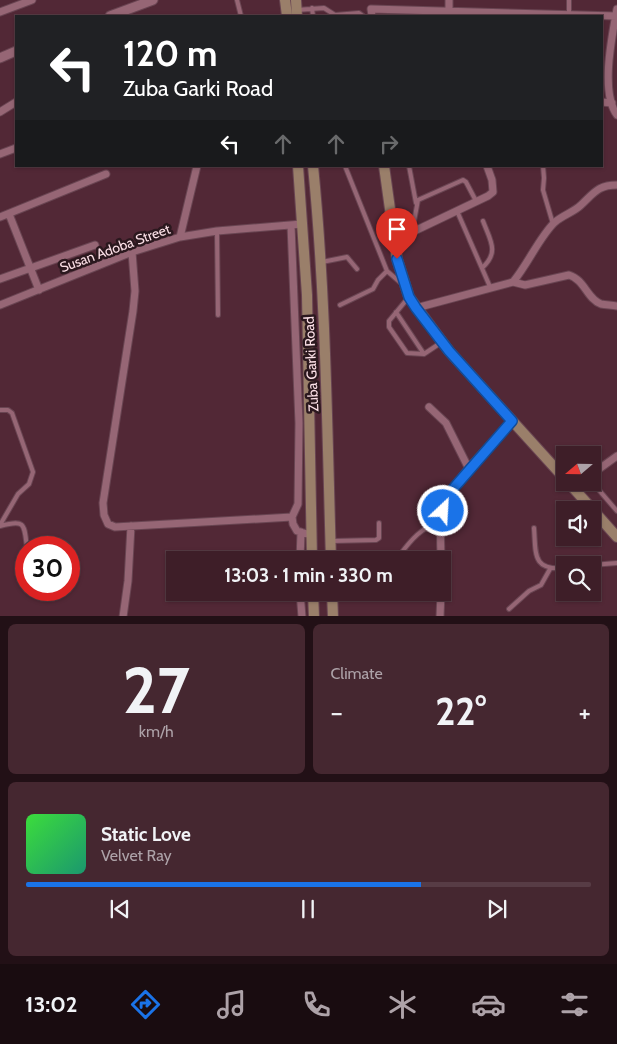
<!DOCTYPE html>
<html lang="en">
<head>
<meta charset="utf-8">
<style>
	body { margin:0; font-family:Cabin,sans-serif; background:#452730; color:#f1f3f6; height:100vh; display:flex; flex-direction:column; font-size:19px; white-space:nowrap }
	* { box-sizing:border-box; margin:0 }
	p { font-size:16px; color:#ada2a8 }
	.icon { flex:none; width:28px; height:28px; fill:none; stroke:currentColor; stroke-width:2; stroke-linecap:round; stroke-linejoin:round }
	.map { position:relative; height:616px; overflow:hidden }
	.side { display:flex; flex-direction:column; gap:8px; padding:8px; background:#221016; flex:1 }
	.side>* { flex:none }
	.banner { position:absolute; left:15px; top:15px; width:588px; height:152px; border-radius:0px; box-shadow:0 1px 4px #0004,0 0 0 1px #573c45; background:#202124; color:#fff; overflow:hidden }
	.needle { width:32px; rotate:250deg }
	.buttons { position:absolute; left:556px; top:446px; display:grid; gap:10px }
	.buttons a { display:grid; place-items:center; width:45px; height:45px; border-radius:0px; background:#3e1e28; box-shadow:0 1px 4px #0004,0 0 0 1px #573c45; font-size:25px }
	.speed { position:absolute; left:15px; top:536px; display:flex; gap:10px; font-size:25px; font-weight:700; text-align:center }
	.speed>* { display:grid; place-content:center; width:65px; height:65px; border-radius:50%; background:#3e1e28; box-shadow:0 1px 4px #0004,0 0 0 1px #573c45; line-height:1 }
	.speed .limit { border:8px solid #d22; background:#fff; color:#111 }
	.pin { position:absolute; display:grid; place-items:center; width:42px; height:42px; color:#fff; margin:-51px -21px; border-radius:50% 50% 50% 0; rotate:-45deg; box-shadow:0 0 5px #0007 }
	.pin .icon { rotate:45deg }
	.me { position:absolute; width:55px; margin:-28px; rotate:25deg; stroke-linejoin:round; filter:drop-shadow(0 0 4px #0008) }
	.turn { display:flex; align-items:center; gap:18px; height:105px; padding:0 25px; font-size:22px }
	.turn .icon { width:65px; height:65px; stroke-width:2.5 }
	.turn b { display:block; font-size:35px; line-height:42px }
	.lanes { display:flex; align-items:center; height:48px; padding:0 25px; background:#0003; justify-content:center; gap:25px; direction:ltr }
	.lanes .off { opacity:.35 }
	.big { font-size:38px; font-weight:700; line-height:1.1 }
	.side .widget { flex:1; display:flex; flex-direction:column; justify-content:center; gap:8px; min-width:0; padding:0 18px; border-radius:8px; background:#452730 }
	.side .dial { align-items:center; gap:0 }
	.dial b { font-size:65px; line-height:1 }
	.song { display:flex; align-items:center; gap:15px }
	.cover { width:60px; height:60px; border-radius:8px; background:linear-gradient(135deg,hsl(120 70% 55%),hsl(160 70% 35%)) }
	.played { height:5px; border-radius:2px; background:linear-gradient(90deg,#1a73e8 70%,#573c45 70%) }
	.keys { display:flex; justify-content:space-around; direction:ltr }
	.heat { display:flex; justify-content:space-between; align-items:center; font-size:28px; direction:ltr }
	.side .tiles { flex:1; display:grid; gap:8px; grid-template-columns:1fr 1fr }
	.widget:last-child { grid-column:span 2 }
	.trip { position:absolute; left:166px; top:551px; width:285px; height:50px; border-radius:0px; background:#3e1e28; box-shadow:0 1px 4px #0004,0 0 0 1px #573c45; font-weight:700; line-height:50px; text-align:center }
	.dock { display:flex; height:80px; justify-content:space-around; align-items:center; background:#190c10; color:#ada2a8 }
	.dock .icon { width:35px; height:35px }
	.dock .selected { color:#1a73e8 }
	.dock b { font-size:22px; color:#f1f3f6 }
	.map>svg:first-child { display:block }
</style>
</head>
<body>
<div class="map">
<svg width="617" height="617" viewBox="0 0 617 617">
	<rect width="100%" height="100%" fill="#522836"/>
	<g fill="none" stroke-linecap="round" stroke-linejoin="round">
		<g stroke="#694552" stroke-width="6">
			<path id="service" d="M237,0l4,16
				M312,8l1,8
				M297,10l27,-2 11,7 24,-2 4,3
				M569,15v-15
				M345,166l42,105 14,12
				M409,166l7,37
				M543,166l1,12 -1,12 10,34
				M457,211l34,78
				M217,231l1,84
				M412,232l6,-32 45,-20 3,2 10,19
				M322,262l25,-5 10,12
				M482,268c18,-16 8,-28 1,-47
				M408,298l-19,23v6l18,26 17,1 18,-12
				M340,305l33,-16 5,-9 9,-9
				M396,312l28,42
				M0,410h8l4,3 21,59 -4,12 -11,10 -18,31
				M592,482l25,29
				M0,526c26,-7 24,-2 27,22
				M534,528c2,26 -2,43 31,40
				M332,541l44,-1 3,-2v-15
				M399,556c11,-15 24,-31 42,-33
				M592,565l25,-2
				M509,609l20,-18 12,-6 9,-16"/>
		</g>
		<g stroke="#694552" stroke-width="9">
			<path id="minor" d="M449,0v11
				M617,9c-5,27 -17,83 0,106
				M0,12l32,-12
				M372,16l-1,-7 245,7
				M601,102l11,1
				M0,112l16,-10
				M0,154l16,-6
				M9,214l30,76
				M0,217l106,-43
				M291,225l8,198 -1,81 -6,13
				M404,236l84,-40 5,-4 -1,-12 -5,-14
				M180,237l17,-71
				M132,252l3,39 -2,20 -30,192 1,12 4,9 7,3 177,-10 1,7 4,7 14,4
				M0,279l95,-34
				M513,282l12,3 44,-10c16,5 18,24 32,29 5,1 11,1 16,2
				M0,305l132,-53 48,-15 37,-6 85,-7
				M416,308l97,-26c15,-18 27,-46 42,-60 8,-7 19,-10 26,-17 13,-12 17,-20 36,-20
				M429,407l17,16 23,46
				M592,474l25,-18
				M300,560l1,-28
				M441,560c0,-16 -2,-35 2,-50 8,-29 49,-66 69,-89
				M300,592l2,25
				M123,617l5,-36 3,-55
				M440,617l1,-25"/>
		</g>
		<g stroke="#694552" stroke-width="11">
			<path id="tertiary" d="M110,16l43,-16
				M0,58l16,-7"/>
		</g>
		<g stroke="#694552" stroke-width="12">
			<path id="secondary" d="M285,0l2,16
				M296,0l1,16
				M298,166l9,129 5,265
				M313,166c13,131 14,263 18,394
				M384,166l13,93 12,38 40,54 116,128
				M568,482l49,55
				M313,592l1,25
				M332,592l1,25"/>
		</g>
		<use href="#service" stroke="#966675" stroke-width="4"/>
		<use href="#minor" stroke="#966675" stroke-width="7"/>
		<use href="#tertiary" stroke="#966675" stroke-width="9"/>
		<use href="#secondary" stroke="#9a7f6a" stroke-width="10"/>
	</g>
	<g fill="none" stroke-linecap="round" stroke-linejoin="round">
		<g stroke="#114b97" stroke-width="12">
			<path id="route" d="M397,259l12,38 7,11 33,43 63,70 -60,69 -9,21"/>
		</g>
		<use href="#route" stroke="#1a73e8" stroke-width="9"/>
	</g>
	<g text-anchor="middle" stroke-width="5" stroke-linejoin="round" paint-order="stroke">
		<g font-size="14" fill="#fce0e7" stroke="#2b181e">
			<text transform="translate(115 248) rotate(-20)" y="5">Susan Adoba Street</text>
			<text transform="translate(311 364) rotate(-93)" y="5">Zuba Garki Road</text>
		</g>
	</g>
</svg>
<div class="buttons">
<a><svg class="needle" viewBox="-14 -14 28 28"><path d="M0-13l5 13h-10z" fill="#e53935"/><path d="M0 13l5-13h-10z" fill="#ada2a8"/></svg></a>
<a><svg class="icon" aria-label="sound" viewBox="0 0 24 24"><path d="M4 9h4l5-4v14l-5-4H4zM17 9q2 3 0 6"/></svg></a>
<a><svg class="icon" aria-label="search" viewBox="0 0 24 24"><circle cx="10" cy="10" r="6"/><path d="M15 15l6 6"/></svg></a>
</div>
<div class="speed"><div class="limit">30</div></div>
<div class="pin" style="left:397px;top:259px;background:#d93025"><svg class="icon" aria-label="arrive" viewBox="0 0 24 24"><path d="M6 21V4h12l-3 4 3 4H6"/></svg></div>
<svg class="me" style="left:443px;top:511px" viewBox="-20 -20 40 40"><circle r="17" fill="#1a73e8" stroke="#fff" stroke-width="3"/><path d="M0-11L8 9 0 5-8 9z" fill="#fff"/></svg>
<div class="trip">13:03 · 1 min · 330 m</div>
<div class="banner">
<div class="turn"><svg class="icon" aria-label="left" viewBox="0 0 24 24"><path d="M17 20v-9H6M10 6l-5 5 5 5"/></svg><div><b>120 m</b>Zuba Garki Road</div></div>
<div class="lanes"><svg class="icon" aria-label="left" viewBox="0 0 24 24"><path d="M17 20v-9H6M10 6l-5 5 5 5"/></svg><svg class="icon off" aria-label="ahead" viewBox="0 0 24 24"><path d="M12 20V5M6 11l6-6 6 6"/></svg><svg class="icon off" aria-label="ahead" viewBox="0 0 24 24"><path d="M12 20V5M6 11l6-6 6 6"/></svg><svg class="icon off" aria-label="right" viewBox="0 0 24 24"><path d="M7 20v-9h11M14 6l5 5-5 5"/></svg></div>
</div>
</div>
<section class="side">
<div class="tiles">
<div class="widget dial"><b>27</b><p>km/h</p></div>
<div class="widget"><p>Climate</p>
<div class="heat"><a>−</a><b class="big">22°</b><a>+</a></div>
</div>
<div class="widget">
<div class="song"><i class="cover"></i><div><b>Static Love</b><p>Velvet Ray</p></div></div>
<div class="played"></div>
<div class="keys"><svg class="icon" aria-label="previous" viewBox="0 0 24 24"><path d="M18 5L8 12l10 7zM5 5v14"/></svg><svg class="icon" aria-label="pause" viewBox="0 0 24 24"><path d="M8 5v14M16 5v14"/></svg><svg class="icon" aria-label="next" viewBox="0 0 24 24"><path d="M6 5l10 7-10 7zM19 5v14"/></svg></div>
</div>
</div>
</section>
<nav class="dock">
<b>13:02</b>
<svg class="icon selected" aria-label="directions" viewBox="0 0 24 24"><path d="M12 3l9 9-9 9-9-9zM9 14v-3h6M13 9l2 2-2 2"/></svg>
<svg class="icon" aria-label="music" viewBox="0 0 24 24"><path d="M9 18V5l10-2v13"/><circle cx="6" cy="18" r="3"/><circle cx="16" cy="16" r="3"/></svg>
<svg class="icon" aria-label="phone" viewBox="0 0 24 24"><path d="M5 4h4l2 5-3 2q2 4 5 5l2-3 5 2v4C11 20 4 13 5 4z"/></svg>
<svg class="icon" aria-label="climate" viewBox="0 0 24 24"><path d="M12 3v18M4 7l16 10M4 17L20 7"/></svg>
<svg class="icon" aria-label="car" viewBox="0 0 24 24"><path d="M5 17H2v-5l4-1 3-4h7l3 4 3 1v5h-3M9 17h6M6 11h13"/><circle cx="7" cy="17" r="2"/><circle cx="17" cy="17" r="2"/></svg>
<svg class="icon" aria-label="filters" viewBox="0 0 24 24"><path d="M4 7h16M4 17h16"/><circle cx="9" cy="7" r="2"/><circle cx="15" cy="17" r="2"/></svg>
</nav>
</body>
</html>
